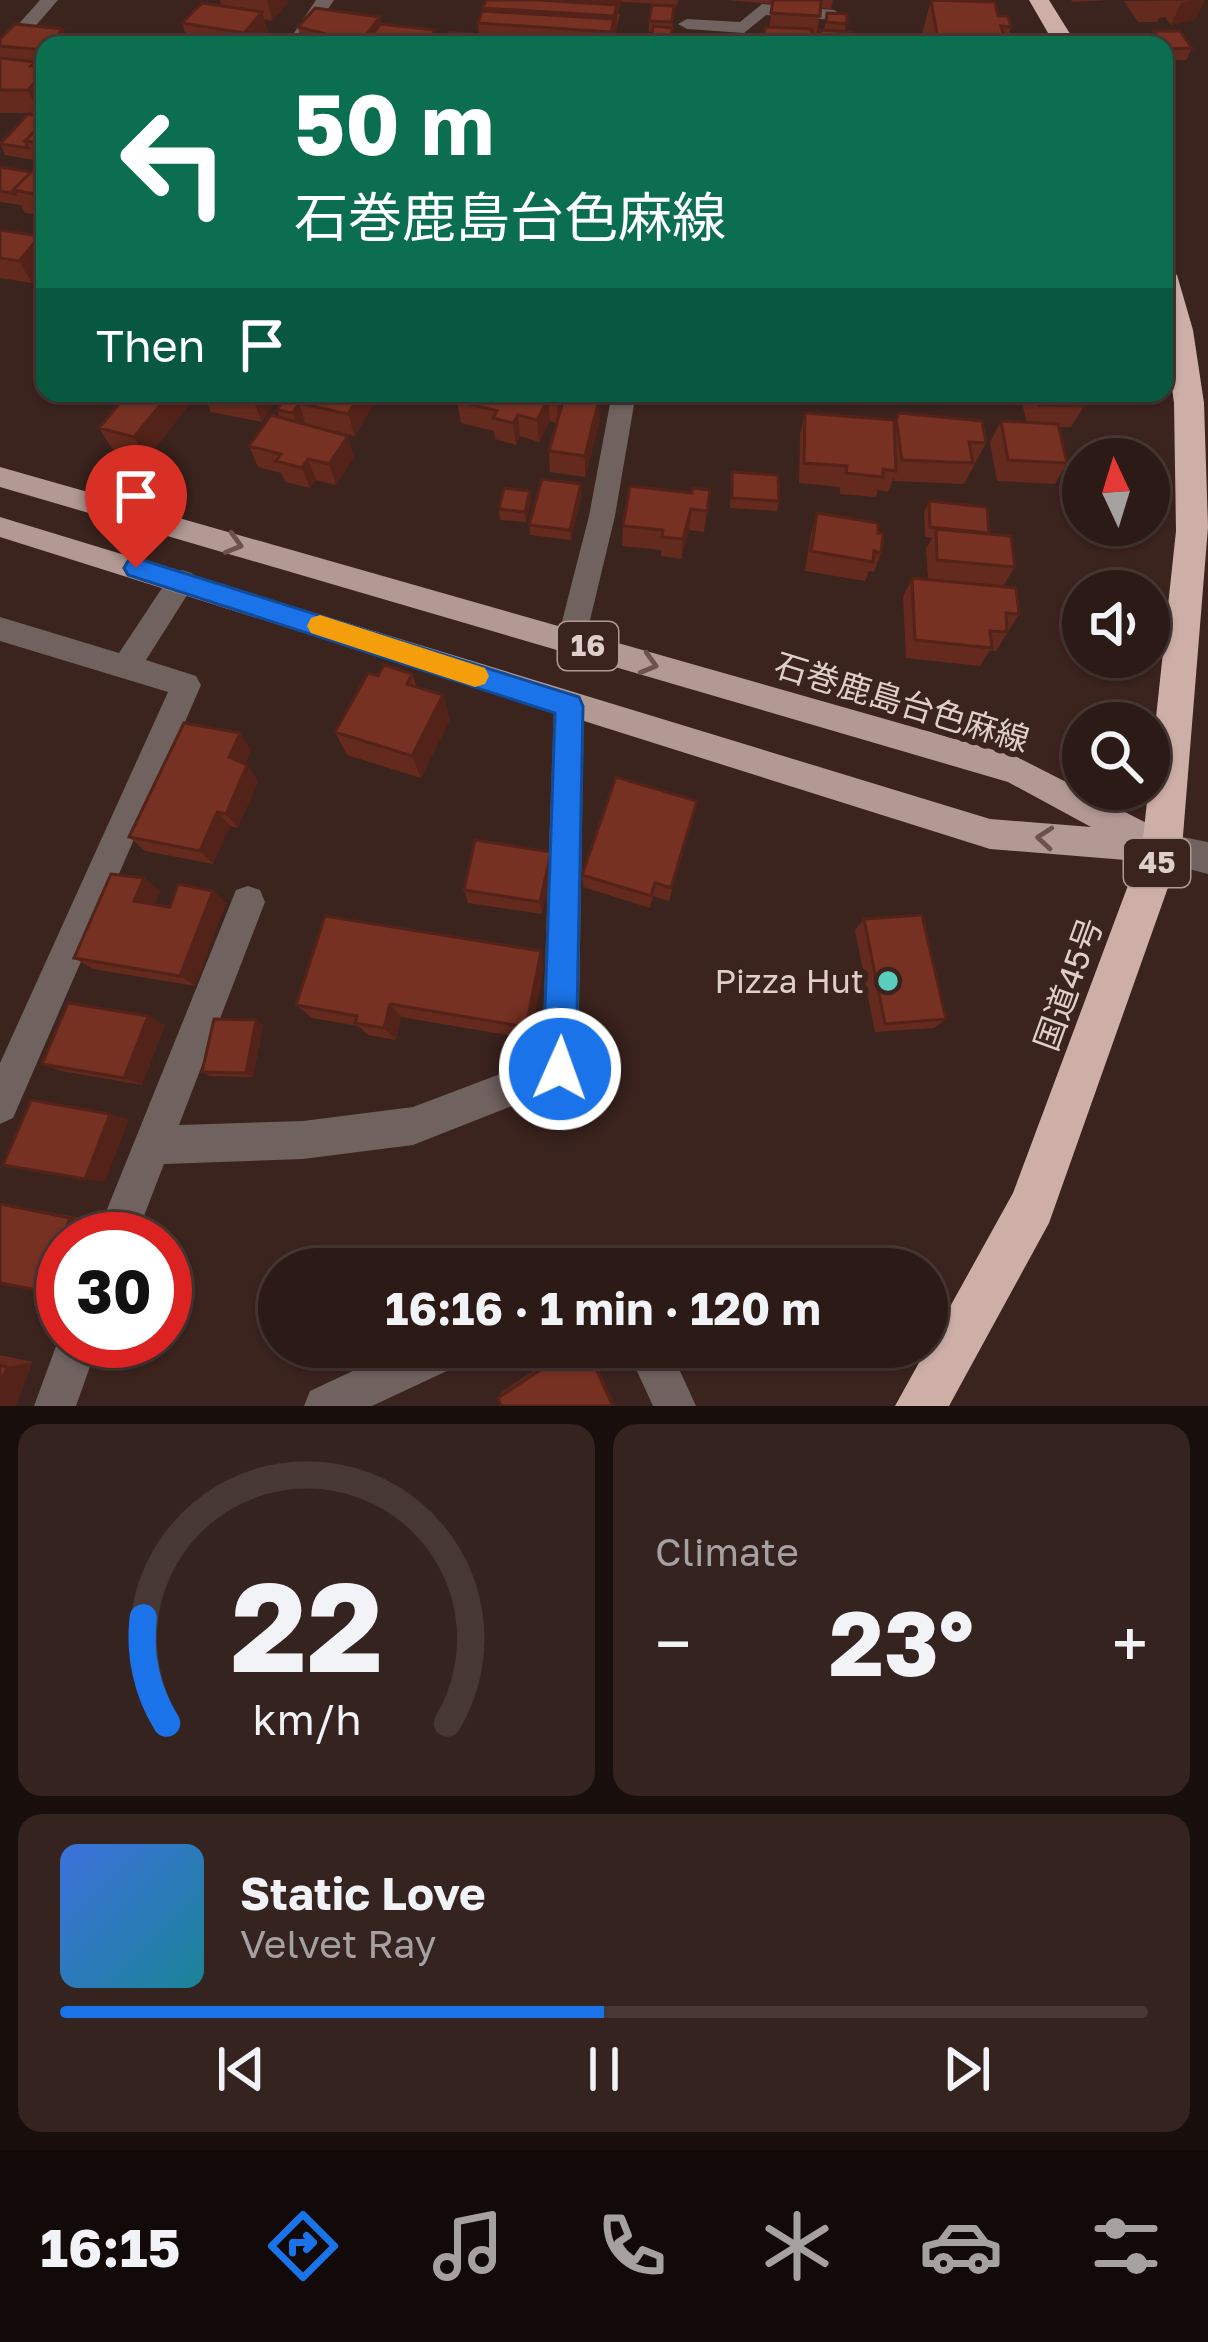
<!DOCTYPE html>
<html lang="en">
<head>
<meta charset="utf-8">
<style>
	body { margin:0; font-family:"Golos Text","Noto Sans JP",sans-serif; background:#34231f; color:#f1f3f6; height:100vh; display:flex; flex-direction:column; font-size:45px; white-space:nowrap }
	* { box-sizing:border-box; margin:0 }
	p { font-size:39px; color:#a6a1a1 }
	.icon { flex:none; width:66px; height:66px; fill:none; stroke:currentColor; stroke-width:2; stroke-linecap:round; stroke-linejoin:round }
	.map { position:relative; height:1406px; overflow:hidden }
	.side { display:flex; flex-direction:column; gap:18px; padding:18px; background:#180e0c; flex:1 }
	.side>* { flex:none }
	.top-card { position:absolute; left:36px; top:36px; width:1137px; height:366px; border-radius:24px; box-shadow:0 3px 9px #0004,0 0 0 3px #483835; background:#0b6e4f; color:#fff; overflow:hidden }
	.needle { width:78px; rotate:356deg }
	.controls { position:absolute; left:1062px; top:438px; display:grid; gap:24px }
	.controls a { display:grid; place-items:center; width:108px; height:108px; border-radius:50%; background:#2c1a16; box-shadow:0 3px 9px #0004,0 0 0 3px #483835; font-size:60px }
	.speed { position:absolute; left:36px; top:1212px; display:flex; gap:24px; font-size:60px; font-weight:700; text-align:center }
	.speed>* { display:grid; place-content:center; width:156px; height:156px; border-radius:50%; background:#2c1a16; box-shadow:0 3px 9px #0004,0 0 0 3px #483835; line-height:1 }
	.speed .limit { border:18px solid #d22; background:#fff; color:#111 }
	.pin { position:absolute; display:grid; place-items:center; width:102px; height:102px; color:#fff; margin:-123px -51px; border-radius:50% 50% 50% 0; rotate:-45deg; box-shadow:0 0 12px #0007 }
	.pin .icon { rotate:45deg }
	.me { position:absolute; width:132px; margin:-66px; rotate:2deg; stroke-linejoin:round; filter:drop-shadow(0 0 9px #0008) }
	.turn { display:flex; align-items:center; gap:42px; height:252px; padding:0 60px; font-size:54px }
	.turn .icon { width:156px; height:156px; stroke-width:2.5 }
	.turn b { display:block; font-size:84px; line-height:102px }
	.then { display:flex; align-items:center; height:114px; padding:0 60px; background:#0003; gap:24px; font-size:45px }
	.big { font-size:90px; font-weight:700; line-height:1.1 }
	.side .tile { flex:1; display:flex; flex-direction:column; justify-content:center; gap:18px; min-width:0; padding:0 42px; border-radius:24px; background:#34231f }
	.side .dial { align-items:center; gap:0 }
	.dial svg { height:312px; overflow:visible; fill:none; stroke:#483835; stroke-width:7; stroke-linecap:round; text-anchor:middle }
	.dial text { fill:#f1f3f6; stroke:none }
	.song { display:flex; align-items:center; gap:36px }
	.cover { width:144px; height:144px; border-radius:18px; background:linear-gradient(135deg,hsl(220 70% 55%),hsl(190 70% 35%)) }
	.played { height:12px; border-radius:6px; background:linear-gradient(90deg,#1a73e8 50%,#483835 50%) }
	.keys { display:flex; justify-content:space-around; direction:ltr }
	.heat { display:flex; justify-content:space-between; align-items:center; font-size:66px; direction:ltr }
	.side .tiles { flex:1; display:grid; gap:18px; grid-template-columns:1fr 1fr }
	.tile:last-child { grid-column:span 2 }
	.trip { position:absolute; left:258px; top:1248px; width:690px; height:120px; border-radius:60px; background:#2c1a16; box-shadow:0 3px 9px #0004,0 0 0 3px #483835; font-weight:700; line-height:120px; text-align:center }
	.dock { display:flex; height:192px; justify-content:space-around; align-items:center; background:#120a09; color:#a6a1a1 }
	.dock .icon { width:84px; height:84px }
	.dock .active { color:#1a73e8 }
	.dock b { font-size:54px; color:#f1f3f6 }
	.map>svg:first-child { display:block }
</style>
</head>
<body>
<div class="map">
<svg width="1208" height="1406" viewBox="0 0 1208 1406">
	<rect width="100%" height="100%" fill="#3b231e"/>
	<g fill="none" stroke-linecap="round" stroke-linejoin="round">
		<path fill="#6f625f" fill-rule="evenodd" d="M40,0h18l-52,60 -6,1v-16z
			M316,0h18l-30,45h-18z
			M762,4l72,6 9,5 -9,5 -68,-5 -22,18 -57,-4 -9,-5 9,-5 53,3z
			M612,393h24l-21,123 -30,125 -4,9h-20l-4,-9 32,-125z
			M182,570l10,3 4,8 -50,79 50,16 5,9 -188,433 -13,6v-61l168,-371 -168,-51v-24l119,36 53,-80z
			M569,693l11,4 4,9 -6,363 -5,13 -160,63 -110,14 -139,5 -29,75h-40l141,-349 12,-4 12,4 5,12 -86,223 124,-4 110,-14 129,-49 12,-352 4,-9z
			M1162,833l46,9v32l-58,-15 -4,-11 4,-11z
			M63,1327v14h36l-23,65h-42z
			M404,1347h68l-6,15 -94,44h-68l6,-15z
			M626,1347h43l27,59h-43z"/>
		<path fill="#b39993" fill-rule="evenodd" d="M0,467l1015,289 159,81 4,11 -4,11 -12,4 -172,-14 -990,-312v-20l990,302 101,8 -83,-45 -1008,-295z"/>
		<path fill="#ceafa8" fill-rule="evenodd" d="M1029,0h20l28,45h-22z
			M1164,266l13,9 16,55 11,73 4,124 -26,321 -133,375 -100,183h-54l118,-213 129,-345 34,-317 -2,-128 -10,-77z"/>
	</g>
	<path fill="#652a1e" d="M220,0h67l1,3 -16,18 -8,-2 5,16 -9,10h-71l-7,-22 40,-17z
		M587,0h91l-1,5z
		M727,0h106l-2,9 -10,-1 -5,31 -5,-1v7h-48l2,-18 4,1 4,-24z
		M931,0l67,16 13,11 -5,18h-87z
		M1071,0h40l-39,2z
		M1205,0l-10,20 -24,5 -6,-8 -6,1 -2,4h-19l-14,-21z
		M558,1l62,13 -7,31h-171l37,-11 -1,-11 6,-12 -1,-3z
		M674,6l-3,39h-21l2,-13h-3v-11z
		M827,13l20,1 -2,17 7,14h-34l2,-15h4z
		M380,17l1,7 56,21h-135l-4,-18z
		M63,29l7,16h-25v63l-6,5h-39v-74z
		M1154,31l38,17 -6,12h-22v-15h-14l-2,-2z
		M45,117v99l-20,-3 -4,-8 -21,-3v-35l31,5 7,-8 -4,-4 -29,-5 -5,-12z
		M0,230l45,14v24l-13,15 -32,-5z
		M128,393h71l-8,10 -4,-1 1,4 -41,53 -35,-10 -13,-21z
		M202,393h77l-17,29 -51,-10z
		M288,393l86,10 -19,33 -46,-11 45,32 -18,28 -20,-5 -6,8 -25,-6 -4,-9 -23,-6 -9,-21 31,-28 -3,-8z
		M461,393h105l34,27 -15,57 -35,-5 -1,-21 8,-28 -7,-2 -11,21 -19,-6 -4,9 -21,-6 -1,-8 -33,-8 -4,-22z
		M1019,393h61l4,13 -13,21h-12l8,36 -12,21 -58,-3 -7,-39 11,-21 26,1z
		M805,413l89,11 5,-11 87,30 -22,41 -70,-3v-4l-6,15 -10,-2 -2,7 -36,-3v-7l-41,-4 1,-49z
		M732,472l47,29 -2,10 -47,-3z
		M581,484l1,10 -11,46 -41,-5 -1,-10z
		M710,490l-6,42 -15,-2 -8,29 -20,-3v-6l-39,-4 1,-20 69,-33z
		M929,501l60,32 26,34 -12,19 -75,-7 -2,-30 6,-11 -7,-1 -1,-25z
		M531,502l-5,20 -26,-2 -1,-11z
		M817,513l61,20 3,20 -7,19 -5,-1 -4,10 -60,-10 6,-38z
		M912,578l107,36 -23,37 -6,-1 -10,16 -74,-8 -3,-61z
		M412,674l5,13 26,8 7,25 -29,58 -74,-23 -12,-23 43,-56z
		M251,749l-6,15 13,17 -20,47 -8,-2 -17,38 -68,-13 -16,-14z
		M697,801l-28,100 -16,-5 -3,12 -67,-21 -1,-12z
		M551,852l2,13 -11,49 -74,-11 -4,-13z
		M144,878l16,13 -6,14 16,2 43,-16 13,12 -31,83 -102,-17 -19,-11z
		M864,919l82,100 -12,9 -59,4 -20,-102z
		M544,966l-14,73 -129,-22 -5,23 -28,-5 -10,-9 -46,-8 -16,-13z
		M256,1020l7,5 -10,52 -43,-1 -8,-4z
		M165,1025l-23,60 -80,-14 -20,-7z
		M0,1203l92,17 -29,19v51l-21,1 -42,-8z
		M570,1347h18l-90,51 4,-6z
		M0,1355l33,7 -33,44z"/>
	<path fill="#532218" d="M267,0h20l1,3 -16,18z
		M1194,0h11l-10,20 -24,5 10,-22z
		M617,5v22l-4,18h-2v-13z
		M262,12l7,23 -9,10h-13l-3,-12z
		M380,17l4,23 -4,5h-20z
		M63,29l7,16h-22z
		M435,30l2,15h-11z
		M35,62l6,14 4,-5v26l-7,-1 6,12 -5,5 -11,-23 3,-24z
		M40,236l5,8v24l-13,15 -13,-22z
		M170,393h12l6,13 -41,53 -13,-22z
		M186,393h13l-8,10z
		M257,393h22l-17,29 -9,-22z
		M361,393h11l2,10 -19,33 -7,-22z
		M563,393h3v17l-8,14 -1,-22z
		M599,399l1,21 -15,57v-21z
		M548,400l2,21 -11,21 -2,-22z
		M299,403l7,22 -6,10 -7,-22z
		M518,415l2,21 -4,9 -3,-22z
		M348,436l6,21 -18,28 -7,-21z
		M308,459l8,21 -6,8 -8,-20z
		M581,484l1,10 -11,46 -1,-10z
		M530,491l1,11 -5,20 -1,-10z
		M691,509l-2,21 -8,29 2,-20z
		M443,695l7,25 -29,58 -9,-22z
		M240,733l11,16 -10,24 -12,-16z
		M247,765l11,16 -20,47 -12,-14z
		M217,812l13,14 -17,38 -13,-13z
		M551,852l2,13 -11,49 -2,-12z
		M144,878l16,13 -9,22 -17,-12z
		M213,891l13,12 -31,83 -15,-10z
		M541,951l3,15 -14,73 -4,-12z
		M390,1004l11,13 -5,23 -12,-12z
		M148,1016l17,9 -23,60 -18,-7z
		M256,1020l7,5 -10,52 -7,-4z
		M110,1114l19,5 -24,63 -20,-3z
		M70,1218l22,2 -8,19h-21v51l-21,1z
		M586,1347h2l28,59h-3z
		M33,1362l-17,44h-16v-21l7,-18z"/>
	<path fill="#763123" stroke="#532218" stroke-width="3" d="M486,0h53l78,5 -3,11 -131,-8z
		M578,0h5l37,2 -3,11v-8l-39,-3z
		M773,0h48l-1,16 -49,-3z
		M931,0l64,2 3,14h10l3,11 -10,-1 5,19h-67z
		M202,3l60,9 -18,21 -62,-10z
		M652,5l22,1 -2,16 -23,-1z
		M315,8l65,9 -20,26 -62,-16z
		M482,11l132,8 -3,13 -133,-9z
		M827,13l20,1v10l-21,-2z
		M15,24l48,5 -15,16h-3l-1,5 -44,-4v-7z
		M380,24l55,6 -9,15h-60z
		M653,26l20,2 -3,12 -19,-1z
		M765,27l47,2 -1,15h-32l1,-5 -16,-2z
		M820,30l32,2v13h-32z
		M1154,31h26l12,17 -27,1z
		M450,32l47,4 -4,9h-51z
		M518,40l41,3 -1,2h-42z
		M0,58l35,4 -4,4 14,1v4l-17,19h-28z
		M28,114l17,3v4l-20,20 3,7 -28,-4z
		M45,121v23l-20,-3z
		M39,164l6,1v35h-9l4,-5 -27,-5z
		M0,167l31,5 -18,18 2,4 -15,-3z
		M0,230l40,6 -21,25 -19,-3z
		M128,393h42l-36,44 -35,-9z
		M213,393h44l-4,7z
		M288,393h73l-13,21 -49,-11 -6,10 -16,-3z
		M461,393h102l-6,9 -9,-2 -11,20 -19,-5 -5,8 -20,-5 4,-7 -40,-10z
		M1036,393h44l4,13 -45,-1z
		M565,394l34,5 -14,57 -36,-5z
		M805,413l89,7 2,51 -13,-2v8l-37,-4 1,-7 -43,-3z
		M899,413l83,8 4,22 -17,-1 4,21 -71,-3 -6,-41z
		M271,415l77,21 -19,28 -21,-5 -6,9 -26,-7 5,-7 -32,-8z
		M1001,421l57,3 9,39 -59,-3z
		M732,472l46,3 1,26 -47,-3z
		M542,479l39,5 -11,46 -41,-5z
		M630,486l62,7v-5l18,2 -3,21 -16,-2 -8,30 -21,-2 1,-7 -40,-4z
		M504,488l26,3 -5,21 -26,-3z
		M929,501l58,6 2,26 -59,-6z
		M817,513l61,10v10l5,1 -2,19 -7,-2 -1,11 -62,-11z
		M936,529l75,7 4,31 -78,-7z
		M912,578l104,10 3,26 -13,-1 1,19 -17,-1 2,17 -77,-8z
		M384,665l28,9 -5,10 36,11 -31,61 -77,-24 33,-59 10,3z
		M184,723l56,10 -11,24 18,8 -21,49 -9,-2 -17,39 -71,-14z
		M616,777l81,24 -26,87 -16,-5 -4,13 -69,-21z
		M475,840l76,12 -11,50 -76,-12z
		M111,874l33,4 -10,23 36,6 8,-23 35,7 -33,85 -106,-18z
		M922,915l24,104 -61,5 -21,-105z
		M325,916l216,35 -15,76 -136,-23 -6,24 -29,-5 2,-7 -61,-11z
		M68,1003l80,13 -24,62 -82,-14z
		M214,1019l42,1 -10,53 -44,-1z
		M31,1100l79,14 -25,65 -82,-14z
		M0,1204l70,14 -28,73 -42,-8z
		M575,1347h11l27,59h-112l-3,-8z
		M0,1365l7,2 -7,18z"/>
	<defs><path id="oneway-chevron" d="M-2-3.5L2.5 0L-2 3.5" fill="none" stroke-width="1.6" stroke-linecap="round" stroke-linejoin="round" transform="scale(3)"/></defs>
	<g stroke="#6b524d">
		<use href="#oneway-chevron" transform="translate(234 544) rotate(16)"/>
		<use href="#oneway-chevron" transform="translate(649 664) rotate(16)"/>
		<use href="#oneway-chevron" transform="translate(1045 838) rotate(-175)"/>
	</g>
	<path fill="#1a73e8" stroke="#114b97" stroke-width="3" d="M136,558l443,139 4,9 -7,363 -5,12 -11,5 -12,-5 -5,-12 12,-356 -427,-138 -4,-7 4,-7z"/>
	<path fill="#f59e0b" d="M320,615l165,53 4,8 -4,8 -10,3 -164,-54 -4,-7 4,-8z"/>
	<circle fill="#59cebe" stroke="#3b231e" stroke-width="4.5" cx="888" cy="981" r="12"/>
	<g text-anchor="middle" stroke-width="12" stroke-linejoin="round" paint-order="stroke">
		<g fill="#3b231e" stroke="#ae9b97" stroke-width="3">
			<rect x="558" y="622" width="60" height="48" rx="9"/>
			<rect x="1124" y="839" width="66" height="48" rx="9"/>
		</g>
		<g font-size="30" font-weight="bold" fill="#dfcfcb">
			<text x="588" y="656">16</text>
			<text x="1157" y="873">45</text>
		</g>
		<g font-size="33" fill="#dfcfcb" stroke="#3b231e">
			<text transform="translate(902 702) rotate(17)" y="12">石巻鹿島台色麻線</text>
			<text transform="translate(1068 984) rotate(-70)" y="12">国道45号</text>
		</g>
		<g font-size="33" fill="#dfcfcb" stroke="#3b231e" text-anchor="end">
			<text x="864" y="993">Pizza Hut</text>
		</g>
	</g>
</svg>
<div class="controls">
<a><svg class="needle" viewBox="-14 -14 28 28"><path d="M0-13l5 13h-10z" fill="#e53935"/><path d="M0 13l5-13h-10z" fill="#a6a1a1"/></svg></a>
<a><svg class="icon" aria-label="sound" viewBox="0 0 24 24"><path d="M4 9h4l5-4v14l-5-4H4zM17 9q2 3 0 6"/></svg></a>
<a><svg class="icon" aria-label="search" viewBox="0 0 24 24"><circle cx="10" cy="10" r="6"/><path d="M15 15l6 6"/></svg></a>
</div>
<div class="speed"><div class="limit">30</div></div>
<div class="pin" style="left:136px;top:568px;background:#d93025"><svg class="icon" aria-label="arrive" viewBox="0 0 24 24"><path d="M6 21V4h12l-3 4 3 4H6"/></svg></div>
<svg class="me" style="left:560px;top:1069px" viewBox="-20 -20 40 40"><circle r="17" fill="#1a73e8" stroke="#fff" stroke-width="3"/><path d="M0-11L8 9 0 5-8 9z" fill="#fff"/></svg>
<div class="trip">16:16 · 1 min · 120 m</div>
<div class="top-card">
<div class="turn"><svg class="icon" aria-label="left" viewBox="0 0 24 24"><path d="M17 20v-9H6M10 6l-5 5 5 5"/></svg><div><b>50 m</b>石巻鹿島台色麻線</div></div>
<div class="then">Then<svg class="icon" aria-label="arrive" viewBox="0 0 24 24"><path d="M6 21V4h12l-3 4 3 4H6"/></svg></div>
</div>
</div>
<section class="side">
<div class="tiles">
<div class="tile dial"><svg viewBox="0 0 100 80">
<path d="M14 69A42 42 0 1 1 86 69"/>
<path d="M14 69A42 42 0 0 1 8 42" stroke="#1a73e8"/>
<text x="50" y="56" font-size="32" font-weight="700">22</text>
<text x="50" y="72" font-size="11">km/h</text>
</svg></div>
<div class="tile"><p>Climate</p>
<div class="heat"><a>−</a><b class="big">23°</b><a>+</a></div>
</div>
<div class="tile">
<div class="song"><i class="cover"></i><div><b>Static Love</b><p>Velvet Ray</p></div></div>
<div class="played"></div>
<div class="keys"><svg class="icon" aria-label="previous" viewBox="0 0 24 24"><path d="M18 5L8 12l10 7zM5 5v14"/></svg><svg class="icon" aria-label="pause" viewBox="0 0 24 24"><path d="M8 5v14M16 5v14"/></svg><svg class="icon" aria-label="next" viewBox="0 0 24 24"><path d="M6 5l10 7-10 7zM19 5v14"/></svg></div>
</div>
</div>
</section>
<nav class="dock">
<b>16:15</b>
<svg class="icon active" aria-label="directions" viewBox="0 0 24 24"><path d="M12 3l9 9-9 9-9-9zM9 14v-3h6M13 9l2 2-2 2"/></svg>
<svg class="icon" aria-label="music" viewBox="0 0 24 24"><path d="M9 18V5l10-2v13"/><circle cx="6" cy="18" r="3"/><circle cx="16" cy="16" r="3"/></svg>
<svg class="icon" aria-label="phone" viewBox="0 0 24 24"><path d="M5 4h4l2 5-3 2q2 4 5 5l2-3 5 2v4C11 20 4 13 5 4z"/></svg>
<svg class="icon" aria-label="climate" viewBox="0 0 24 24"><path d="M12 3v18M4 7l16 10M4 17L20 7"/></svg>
<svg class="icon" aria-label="car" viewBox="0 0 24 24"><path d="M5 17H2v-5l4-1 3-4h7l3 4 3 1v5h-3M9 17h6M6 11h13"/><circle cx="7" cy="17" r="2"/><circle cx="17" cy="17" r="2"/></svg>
<svg class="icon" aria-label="filters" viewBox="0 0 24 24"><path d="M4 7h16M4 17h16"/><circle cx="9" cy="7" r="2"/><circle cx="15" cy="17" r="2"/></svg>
</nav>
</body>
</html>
